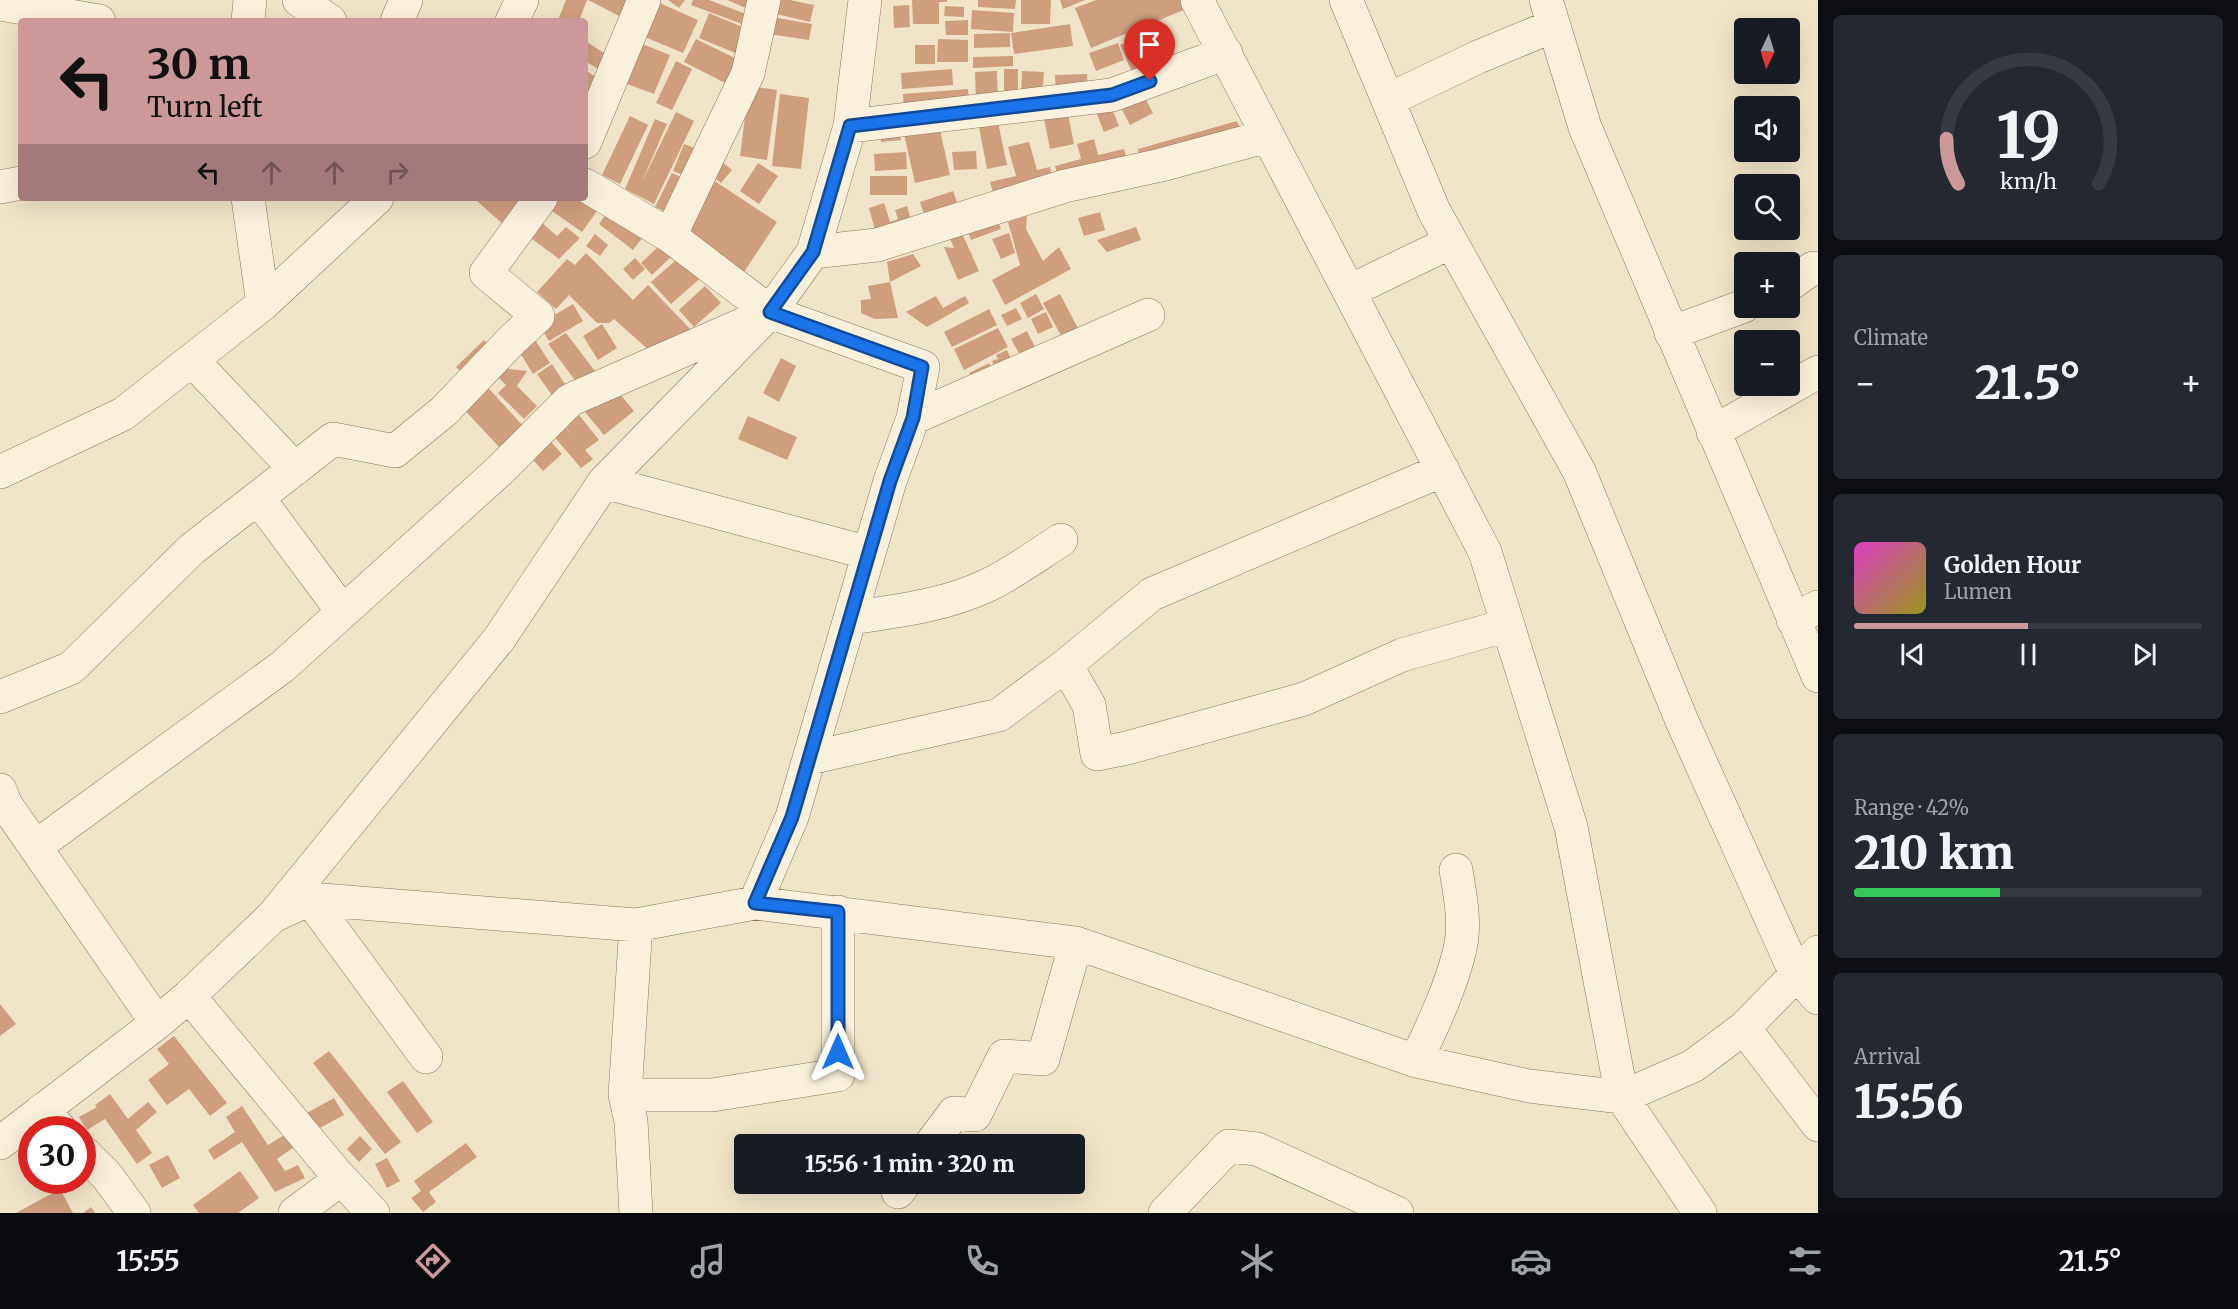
<!DOCTYPE html>
<html lang="en">
<head>
<meta charset="utf-8">
<style>
	body { margin:0; font-family:Merriweather,serif; background:#242831; color:#f1f3f6; height:100vh; display:flex; flex-direction:column; font-size:22px; white-space:nowrap }
	* { box-sizing:border-box; margin:0 }
	p { font-size:20px; color:#9ea1a6 }
	.icon { flex:none; width:33px; height:33px; fill:none; stroke:currentColor; stroke-width:2; stroke-linecap:round; stroke-linejoin:round }
	.map { position:relative; flex:1; overflow:hidden }
	.drawer { display:flex; flex-direction:column; gap:15px; padding:15px; background:#0d0f14; width:420px }
	.drawer>* { flex:none }
	.hud { position:absolute; left:18px; top:18px; width:570px; height:183px; border-radius:6px; box-shadow:0 6px 24px #0002; background:#cc999b; color:#111; overflow:hidden }
	.needle { width:39px; rotate:184deg }
	.tools { position:absolute; left:1734px; top:18px; display:grid; gap:12px }
	.tools a { display:grid; place-items:center; width:66px; height:66px; border-radius:6px; background:#171b24; box-shadow:0 6px 24px #0002; font-size:30px }
	.speed { position:absolute; left:18px; top:1116px; display:flex; gap:12px; font-size:30px; font-weight:700; text-align:center }
	.speed>* { display:grid; place-content:center; width:78px; height:78px; border-radius:50%; background:#171b24; box-shadow:0 6px 24px #0002; line-height:1 }
	.speed .limit { border:9px solid #d22; background:#fff; color:#111 }
	.pin { position:absolute; display:grid; place-items:center; width:51px; height:51px; color:#fff; margin:-62px -26px; border-radius:50% 50% 50% 0; rotate:-45deg; box-shadow:0 0 6px #0007 }
	.pin .icon { rotate:45deg }
	.me { position:absolute; width:66px; margin:-33px; rotate:0deg; stroke-linejoin:round; filter:drop-shadow(0 0 4px #0008) }
	.turn { display:flex; align-items:center; gap:21px; height:126px; padding:0 30px; font-size:27px }
	.turn .icon { width:78px; height:78px; stroke-width:2.5 }
	.turn b { display:block; font-size:42px; line-height:51px }
	.lanes { display:flex; align-items:center; height:57px; padding:0 30px; background:#0003; justify-content:center; gap:30px; direction:ltr }
	.lanes .off { opacity:.35 }
	.big { font-size:45px; font-weight:800; line-height:1.1 }
	.drawer .tile { flex:1; display:flex; flex-direction:column; justify-content:center; gap:9px; min-width:0; padding:0 21px; border-radius:9px; background:#242831 }
	.drawer .dial { align-items:center; gap:0 }
	.dial svg { height:156px; overflow:visible; fill:none; stroke:#363941; stroke-width:7; stroke-linecap:round; text-anchor:middle }
	.dial text { fill:#f1f3f6; stroke:none }
	.song { display:flex; align-items:center; gap:18px }
	.cover { width:72px; height:72px; border-radius:9px; background:linear-gradient(135deg,hsl(310 70% 55%),hsl(60 70% 35%)) }
	.played { height:6px; border-radius:3px; background:linear-gradient(90deg,#cc999b 50%,#363941 50%) }
	.keys { display:flex; justify-content:space-around; direction:ltr }
	.heat { display:flex; justify-content:space-between; align-items:center; font-size:33px; direction:ltr }
	.charge { height:9px; border-radius:4px; background:linear-gradient(90deg,#34c759 42%,#363941 0) }
	.trip { position:absolute; left:734px; top:1134px; width:351px; height:60px; border-radius:6px; background:#171b24; box-shadow:0 6px 24px #0002; font-weight:800; line-height:60px; text-align:center }
	.dock { display:flex; height:96px; justify-content:space-around; align-items:center; background:#090b0e; color:#9ea1a6 }
	.dock .icon { width:42px; height:42px }
	.dock .selected { color:#cc999b }
	.dock b { font-size:27px; color:#f1f3f6 }
	main { display:flex; flex:1; min-height:0 }
	.map>svg:first-child { display:block }
</style>
</head>
<body>
<main>
<div class="map">
<svg width="1818" height="1213" viewBox="0 0 1818 1213">
	<rect width="100%" height="100%" fill="#f0e4c8"/>
	<path fill="#cf9f7d" d="M566,0h21l-8,21 -21,-1z
		M588,0h53l-12,21z
		M668,0h17l-6,8z
		M693,0h16l45,17 -4,10 -59,-22z
		M727,0h24l-3,9z
		M775,0h15l24,5 -4,17 -38,-9z
		M912,0h35v2h-8v22h-26z
		M978,0h38l-1,9 -37,-2z
		M1021,0h30l-1,24h-29z
		M1060,0h25l-22,9z
		M1096,0h86l4,9 -95,39 -16,-40z
		M655,1l43,19 -15,33 -43,-18z
		M909,5l1,22 -16,1 -1,-22z
		M945,6l19,1v10l-20,-1z
		M972,10l42,3 -1,19 -42,-3z
		M709,13l41,17 -10,25 -41,-17z
		M772,17l40,7 -3,16 -40,-6z
		M968,20v15h-22l-1,-14z
		M1070,24l3,22 -59,8 -3,-21z
		M1010,33v14l-36,1v-14z
		M1137,38l16,36 -17,7 -16,-36z
		M696,39l43,21 -12,24 -43,-22z
		M938,39l30,1v22h-31z
		M585,41l32,20 -9,14 -23,-14z
		M635,41l35,14 -16,39 -35,-13z
		M1118,43l6,17 -28,11 -7,-18z
		M915,45h20v19h-20z
		M1013,56v10l-40,2v-11z
		M676,61l16,8 -20,41 -16,-7z
		M952,69l1,16 -51,4 -1,-16z
		M1004,69h14v26l-14,-1z
		M585,70l19,12 -13,20 -6,-4z
		M997,71l1,31h-22l-1,-30z
		M1022,71l22,1 -2,24 -21,-1z
		M1087,74l1,18 -32,1 -1,-18z
		M749,86l28,4 -10,70 -27,-4z
		M968,89l1,18 -65,5 -1,-18z
		M1141,90l12,23 -23,12 -12,-23z
		M780,94l29,4 -8,71 -29,-3z
		M1109,101l10,25 -15,6 -10,-25z
		M1066,103l8,41 -24,5 -8,-41z
		M676,112l18,9 -40,83 -29,-15 30,-70 12,5 -26,60z
		M996,113l11,52 -20,4 -10,-52z
		M630,116l18,9 -28,59 -18,-9z
		M938,121l12,54 -35,8 -12,-54z
		M1237,121l7,18 -102,27 -4,-17z
		M899,125l2,15 -20,2 -2,-15z
		M1094,139l4,16 26,-6 4,16 -69,16 -4,-15 26,-7 -4,-15z
		M1029,142l8,28 13,-3 4,17 -59,15 -5,-17 26,-6 -8,-29z
		M684,144l18,7 -12,27 -17,-7z
		M976,151l1,18 -23,1 -2,-18z
		M906,152l1,17 -32,2 -1,-17z
		M714,155l18,15 -11,13 -18,-14z
		M758,163l20,13 -19,28 -19,-13z
		M672,173l15,7 -16,34 -16,-7z
		M870,176h37v19h-37z
		M713,180l64,42 -33,50 -64,-43z
		M953,191l6,17 -33,12 -6,-18z
		M478,198h39l7,6 -19,22 -29,-26z
		M546,198h39l17,6 -20,28 -40,-28z
		M884,203l6,19 8,-3 -3,-9 12,-4 5,18 -36,10 -7,-26z
		M611,207l35,26 -13,17 -34,-26z
		M1100,212l5,18 -21,6 -6,-18z
		M995,214l6,15 -30,11 -6,-15z
		M533,215l24,21 9,-9 14,11 -21,21 -31,-23z
		M1027,216l-1,13 17,32 16,-14 12,22 -66,36 -13,-25 28,-15 -12,-43z
		M957,222l22,49 -21,9 -14,-33 10,1 -9,-21z
		M1136,227l5,13 -34,12 -10,-12z
		M1009,233l6,20 -14,6 -9,-20z
		M595,234l13,11 -8,11 -14,-10z
		M660,245l11,12 -19,18 -11,-12z
		M586,253l47,47 15,-15 43,45 -40,22 -37,-33 -5,4h-12l-28,-28 -13,14 -19,-17 30,-33 8,6z
		M684,253l20,22 -33,29 -20,-22z
		M913,254l8,12 -31,16 -3,-20z
		M635,258l10,11 -12,11 -10,-11z
		M890,282l8,36 -23,1 -14,-6v-13l10,-1 -3,-13z
		M705,286l16,17 -27,24 -15,-17z
		M1036,294l8,15 -16,9 -8,-15z
		M1060,294l23,44 -16,8 -24,-43z
		M936,296l7,12 22,-12 4,7 -42,24 -21,-15z
		M573,304l10,17 -34,20 -10,-17z
		M1016,308l6,11 -15,7 -6,-11z
		M989,309l8,16 -45,22 -8,-15z
		M1046,312l7,15 -15,7 -7,-15z
		M602,324l15,24 -19,12 -15,-24z
		M998,328l10,19 -44,23 -10,-21z
		M1027,331l8,16 -15,8 -9,-16z
		M566,333l32,42 -18,12 -32,-43z
		M532,335l18,28 -17,11 -18,-29z
		M484,340l13,13 -28,26 -13,-12z
		M1007,350l7,16 -16,7 -6,-12 6,-2 -2,-4z
		M499,358l10,11 18,2 -10,15 20,20 -13,13 -26,-26 8,-8 -17,-17z
		M781,358l15,8 -17,36 -16,-9z
		M989,363l4,8 -20,10 -4,-8z
		M552,364l18,28 -14,9 -19,-27z
		M482,381l42,46 -23,22 -43,-46z
		M615,388l19,23 -30,24 -19,-23z
		M575,410l24,30 -14,10 8,9 -12,9 -31,-36 11,-9 13,14 -13,-15z
		M748,416l49,21 -10,23 -49,-21z
		M543,433l19,21 -19,17 -19,-21z
		M0,1004l16,20 -16,12z
		M174,1036l53,67 -17,13 -21,-27 -22,16 -19,-25 21,-16 -12,-15z
		M329,1051l72,91 -16,12 -72,-91z
		M403,1081l30,41 -16,11 -30,-41z
		M110,1094l18,25 20,-17 9,10 -21,18 16,23 -15,11 -32,-45 -18,11 -8,-13 18,-10 -2,-2z
		M334,1098l10,17 -30,16 -9,-17z
		M242,1106l26,39 18,-11 8,13 -17,12 8,12 13,-6 7,13 -30,14 -33,-50 -28,18 -6,-10 27,-18 -9,-15z
		M360,1136l12,13 -13,13 -12,-13z
		M466,1143l11,14 -48,35 7,10 -13,10 -12,-14 10,-7 -7,-10z
		M32,1150v25l-13,-16z
		M168,1155l12,23 -18,10 -13,-23z
		M387,1158l13,23 -13,7 -12,-24z
		M240,1171l19,27 -21,15h-39l-6,-8z
		M35,1180h15l-9,8z
		M60,1189l13,24h-57z
		M91,1207l4,6h-12z"/>
	<g fill="none" stroke-linecap="round" stroke-linejoin="round">
		<g stroke="#8d765c" stroke-width="34">
			<path id="minor" d="M299,0l31,21
				M1197,0l288,552 86,275 51,270 78,116
				M1346,0l88,211 145,260 103,250 114,253 22,24
				M1546,0l39,127 233,549
				M0,4l99,17
				M248,21l2,-21
				M397,21l9,-21
				M512,21l10,-21
				M1388,100l90,-43 75,-31
				M850,126l262,-31 114,-42
				M585,142l59,-142
				M585,185l85,51 100,76 153,55 -10,51 -23,63 -98,336 -37,86
				M0,187l21,-4
				M248,198l15,106
				M670,236l78,-163 16,-73
				M813,252l64,-7 188,-59 96,-21 107,-29
				M1790,284l23,-16
				M1350,291l101,-49
				M1671,333l73,-27
				M192,360l103,109
				M913,418l235,-103
				M1713,432l105,-60
				M0,472l123,-58 140,-110 114,-106
				M604,482l265,71
				M258,498l85,114
				M851,618c46,-7 92,-12 135,-32 26,-12 50,-30 75,-46
				M1793,620l25,-13
				M1066,665l23,40 8,49 30,-6 177,-49 98,-44 106,-30
				M0,697l71,-29 121,-119 141,-110 62,12 49,-40 70,-73 24,-22 -52,-43 55,-75
				M810,758l189,-43 67,-50 86,-71 291,-124
				M0,790l6,15 151,218
				M35,847l247,-180 217,-196 71,-71 185,-81
				M310,899l116,158
				M273,916l37,-17 326,26 119,-22 321,40 340,118 113,25 93,11 71,-31 51,-38 74,-76
				M189,996l146,176 38,41
				M1744,1028l74,97
				M1416,1061c17,-36 35,-74 44,-112 6,-26 0,-54 -4,-79
				M625,1095h87l126,-20v-163
				M42,1110l19,20
				M0,1143l157,-120 32,-27 84,-80 226,-277 105,-157 166,-170 43,-60 37,-126 15,-126
				M931,1144l23,-31 21,2 29,-59 39,3 33,-116
				M82,1151l25,25 27,37
				M898,1192l6,-8
				M295,1213l46,-34
				M636,1213l-5,-92 -6,-26 11,-170
				M1165,1213l64,-67 28,3 140,64"/>
		</g>
		<use href="#minor" stroke="#faf1dc" stroke-width="33"/>
	</g>
	<g fill="none" stroke-linecap="round" stroke-linejoin="round">
		<g stroke="#114b97" stroke-width="15">
			<path id="route" d="M838,1052v-140l-83,-9 37,-86 98,-336 23,-63 9,-51 -152,-55 43,-60 37,-126 262,-31 38,-14"/>
		</g>
		<use href="#route" stroke="#1a73e8" stroke-width="10"/>
	</g>
</svg>
<div class="tools">
<a><svg class="needle" viewBox="-14 -14 28 28"><path d="M0-13l5 13h-10z" fill="#e53935"/><path d="M0 13l5-13h-10z" fill="#9ea1a6"/></svg></a>
<a><svg class="icon" aria-label="sound" viewBox="0 0 24 24"><path d="M4 9h4l5-4v14l-5-4H4zM17 9q2 3 0 6"/></svg></a>
<a><svg class="icon" aria-label="search" viewBox="0 0 24 24"><circle cx="10" cy="10" r="6"/><path d="M15 15l6 6"/></svg></a>
<a>+</a>
<a>−</a>
</div>
<div class="speed"><div class="limit">30</div></div>
<div class="pin" style="left:1150px;top:81px;background:#d93025"><svg class="icon" aria-label="arrive" viewBox="0 0 24 24"><path d="M6 21V4h12l-3 4 3 4H6"/></svg></div>
<svg class="me" style="left:838px;top:1052px" viewBox="-20 -20 40 40"><path d="M0-17L14 15 0 8-14 15z" fill="#1a73e8" stroke="#fff" stroke-width="4"/></svg>
<div class="trip">15:56 · 1 min · 320 m</div>
<div class="hud">
<div class="turn"><svg class="icon" aria-label="left" viewBox="0 0 24 24"><path d="M17 20v-9H6M10 6l-5 5 5 5"/></svg><div><b>30 m</b>Turn left</div></div>
<div class="lanes"><svg class="icon" aria-label="left" viewBox="0 0 24 24"><path d="M17 20v-9H6M10 6l-5 5 5 5"/></svg><svg class="icon off" aria-label="ahead" viewBox="0 0 24 24"><path d="M12 20V5M6 11l6-6 6 6"/></svg><svg class="icon off" aria-label="ahead" viewBox="0 0 24 24"><path d="M12 20V5M6 11l6-6 6 6"/></svg><svg class="icon off" aria-label="right" viewBox="0 0 24 24"><path d="M7 20v-9h11M14 6l5 5-5 5"/></svg></div>
</div>
</div>
<section class="drawer">
<div class="tile dial"><svg viewBox="0 0 100 80">
<path d="M14 69A42 42 0 1 1 86 69"/>
<path d="M14 69A42 42 0 0 1 8 46" stroke="#cc999b"/>
<text x="50" y="56" font-size="32" font-weight="700">19</text>
<text x="50" y="72" font-size="11">km/h</text>
</svg></div>
<div class="tile"><p>Climate</p>
<div class="heat"><a>−</a><b class="big">21.5°</b><a>+</a></div>
</div>
<div class="tile">
<div class="song"><i class="cover"></i><div><b>Golden Hour</b><p>Lumen</p></div></div>
<div class="played"></div>
<div class="keys"><svg class="icon" aria-label="previous" viewBox="0 0 24 24"><path d="M18 5L8 12l10 7zM5 5v14"/></svg><svg class="icon" aria-label="pause" viewBox="0 0 24 24"><path d="M8 5v14M16 5v14"/></svg><svg class="icon" aria-label="next" viewBox="0 0 24 24"><path d="M6 5l10 7-10 7zM19 5v14"/></svg></div>
</div>
<div class="tile"><p>Range · 42%</p><b class="big">210 km</b><div class="charge"></div></div>
<div class="tile"><p>Arrival</p><b class="big">15:56</b></div>
</section>
</main>
<nav class="dock">
<b>15:55</b>
<svg class="icon selected" aria-label="directions" viewBox="0 0 24 24"><path d="M12 3l9 9-9 9-9-9zM9 14v-3h6M13 9l2 2-2 2"/></svg>
<svg class="icon" aria-label="music" viewBox="0 0 24 24"><path d="M9 18V5l10-2v13"/><circle cx="6" cy="18" r="3"/><circle cx="16" cy="16" r="3"/></svg>
<svg class="icon" aria-label="phone" viewBox="0 0 24 24"><path d="M5 4h4l2 5-3 2q2 4 5 5l2-3 5 2v4C11 20 4 13 5 4z"/></svg>
<svg class="icon" aria-label="climate" viewBox="0 0 24 24"><path d="M12 3v18M4 7l16 10M4 17L20 7"/></svg>
<svg class="icon" aria-label="car" viewBox="0 0 24 24"><path d="M5 17H2v-5l4-1 3-4h7l3 4 3 1v5h-3M9 17h6M6 11h13"/><circle cx="7" cy="17" r="2"/><circle cx="17" cy="17" r="2"/></svg>
<svg class="icon" aria-label="filters" viewBox="0 0 24 24"><path d="M4 7h16M4 17h16"/><circle cx="9" cy="7" r="2"/><circle cx="15" cy="17" r="2"/></svg>
<b>21.5°</b>
</nav>
</body>
</html>
